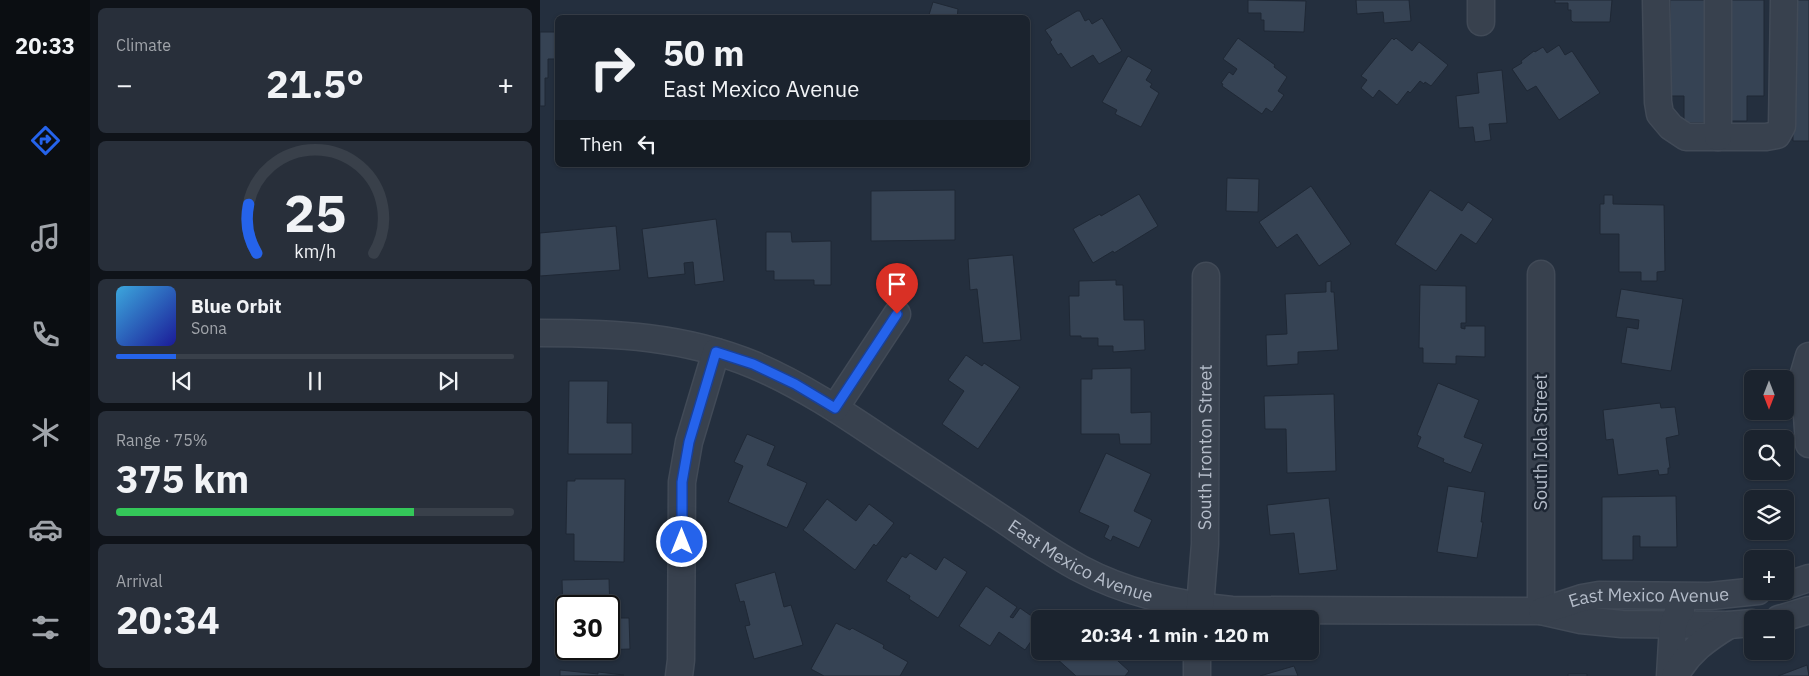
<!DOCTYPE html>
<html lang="en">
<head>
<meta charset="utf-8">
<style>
	body { margin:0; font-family:"IBM Plex Sans",sans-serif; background:#282f3a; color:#f1f3f6; height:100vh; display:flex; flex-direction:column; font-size:19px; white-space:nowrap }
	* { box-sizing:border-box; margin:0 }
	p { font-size:16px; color:#a0a4aa }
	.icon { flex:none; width:28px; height:28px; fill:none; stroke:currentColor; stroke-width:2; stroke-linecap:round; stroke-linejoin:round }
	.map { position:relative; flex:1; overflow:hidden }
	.drawer { display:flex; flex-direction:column; gap:8px; padding:8px; background:#0f1319; width:450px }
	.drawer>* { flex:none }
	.banner { position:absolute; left:15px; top:15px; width:475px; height:152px; border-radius:8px; box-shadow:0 1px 4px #0004,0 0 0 1px #39404a; background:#1b232e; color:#f1f3f6; overflow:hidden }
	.needle { width:32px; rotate:180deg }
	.fabs { position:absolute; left:1204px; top:370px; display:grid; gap:10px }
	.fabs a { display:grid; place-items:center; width:50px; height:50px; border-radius:8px; background:#1b232e; box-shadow:0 1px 4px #0004,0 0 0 1px #39404a; font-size:25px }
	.speed { position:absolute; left:15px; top:595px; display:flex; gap:10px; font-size:25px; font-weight:700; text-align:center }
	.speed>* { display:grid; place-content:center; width:65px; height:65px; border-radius:50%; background:#1b232e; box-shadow:0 1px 4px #0004,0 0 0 1px #39404a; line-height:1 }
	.speed .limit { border:2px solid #111; border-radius:8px; background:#fff; color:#111 }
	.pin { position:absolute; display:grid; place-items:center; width:42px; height:42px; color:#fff; margin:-51px -21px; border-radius:50% 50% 50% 0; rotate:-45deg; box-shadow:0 0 5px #0007 }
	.pin .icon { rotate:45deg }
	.me { position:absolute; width:55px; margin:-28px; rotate:0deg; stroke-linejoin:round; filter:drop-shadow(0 0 4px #0008) }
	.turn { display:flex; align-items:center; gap:18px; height:105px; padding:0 25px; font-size:22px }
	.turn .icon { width:65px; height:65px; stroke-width:2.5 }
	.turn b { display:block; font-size:35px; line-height:42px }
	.then { display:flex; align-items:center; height:48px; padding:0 25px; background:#0003; gap:10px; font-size:19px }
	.big { font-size:38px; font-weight:800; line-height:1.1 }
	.drawer .tile { flex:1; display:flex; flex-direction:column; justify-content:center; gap:8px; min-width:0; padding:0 18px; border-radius:8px; background:#282f3a }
	.drawer .dial { align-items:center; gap:0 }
	.dial svg { height:130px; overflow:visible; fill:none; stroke:#39404a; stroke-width:7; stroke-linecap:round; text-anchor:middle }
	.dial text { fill:#f1f3f6; stroke:none }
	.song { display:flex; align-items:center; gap:15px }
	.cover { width:60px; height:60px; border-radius:8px; background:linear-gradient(135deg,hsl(200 70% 55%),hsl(240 70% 35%)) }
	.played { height:5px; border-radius:2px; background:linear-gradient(90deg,#2563eb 15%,#39404a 15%) }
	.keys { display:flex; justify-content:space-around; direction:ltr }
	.heat { display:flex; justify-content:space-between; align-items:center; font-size:28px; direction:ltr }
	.charge { height:8px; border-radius:4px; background:linear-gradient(90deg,#34c759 75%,#39404a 0) }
	.trip { position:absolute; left:491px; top:610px; width:288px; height:50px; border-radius:8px; background:#1b232e; box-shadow:0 1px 4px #0004,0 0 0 1px #39404a; font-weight:800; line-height:50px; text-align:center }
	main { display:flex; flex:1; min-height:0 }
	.tab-bar { display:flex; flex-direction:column; width:90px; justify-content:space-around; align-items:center; background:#0b0e12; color:#a0a4aa }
	.tab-bar .icon { width:35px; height:35px }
	.tab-bar .selected { color:#2563eb }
	.tab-bar b { font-size:22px; color:#f1f3f6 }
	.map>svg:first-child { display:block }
</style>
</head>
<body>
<main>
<nav class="tab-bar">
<b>20:33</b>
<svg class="icon selected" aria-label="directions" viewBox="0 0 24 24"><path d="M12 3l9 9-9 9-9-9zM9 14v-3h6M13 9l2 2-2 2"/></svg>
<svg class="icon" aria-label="music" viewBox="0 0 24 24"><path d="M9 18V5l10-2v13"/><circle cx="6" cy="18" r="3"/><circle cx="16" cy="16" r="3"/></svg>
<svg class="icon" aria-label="phone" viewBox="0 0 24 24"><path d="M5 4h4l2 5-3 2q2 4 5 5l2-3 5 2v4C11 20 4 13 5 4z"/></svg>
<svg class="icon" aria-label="climate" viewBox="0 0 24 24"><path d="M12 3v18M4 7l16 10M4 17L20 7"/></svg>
<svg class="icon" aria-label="car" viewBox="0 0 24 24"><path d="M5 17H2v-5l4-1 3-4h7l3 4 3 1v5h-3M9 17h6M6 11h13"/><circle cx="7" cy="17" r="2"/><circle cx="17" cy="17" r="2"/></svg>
<svg class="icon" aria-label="filters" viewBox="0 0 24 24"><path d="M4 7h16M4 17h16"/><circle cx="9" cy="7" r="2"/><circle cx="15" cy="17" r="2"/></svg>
</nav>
<section class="drawer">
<div class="tile"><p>Climate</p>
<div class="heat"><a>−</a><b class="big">21.5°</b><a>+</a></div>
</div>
<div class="tile dial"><svg viewBox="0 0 100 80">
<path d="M14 69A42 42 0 1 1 86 69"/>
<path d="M14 69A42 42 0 0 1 9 39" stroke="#2563eb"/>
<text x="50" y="56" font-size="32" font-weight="700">25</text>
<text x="50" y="72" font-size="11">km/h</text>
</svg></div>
<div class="tile">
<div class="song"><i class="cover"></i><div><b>Blue Orbit</b><p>Sona</p></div></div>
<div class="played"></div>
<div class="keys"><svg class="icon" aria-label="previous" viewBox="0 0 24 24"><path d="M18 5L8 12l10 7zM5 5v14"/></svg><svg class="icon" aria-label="pause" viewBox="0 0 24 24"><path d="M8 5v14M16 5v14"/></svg><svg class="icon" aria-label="next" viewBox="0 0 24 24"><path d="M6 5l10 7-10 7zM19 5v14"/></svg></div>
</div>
<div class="tile"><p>Range · 75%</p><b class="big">375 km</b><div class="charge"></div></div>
<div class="tile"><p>Arrival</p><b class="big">20:34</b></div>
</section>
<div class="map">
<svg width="1269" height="676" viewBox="0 0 1269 676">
	<rect width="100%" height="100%" fill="#242f3e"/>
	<path fill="#364354" stroke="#1f2835" d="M708,0l58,1 -2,31 -40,-1v-11h-3v-7h-13z
		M816,0h53l2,21 -27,2 -1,-11 -26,2z
		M1015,0h57l-2,22h-37l-2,-2v-10h-3v-7h-13z
		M1130,0h36v123h-22v-27h-14z
		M1187,0h37v96h-17v25h-20z
		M1252,0h17v141h-16z
		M393,2l25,7 -1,9h-29z
		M537,11h3l5,10 4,-2 3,5 10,-6 20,33 -23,13 -6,-9 -22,13 -10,-15 -3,2 -8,-13 2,-2 -7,-10z
		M135,16l28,1v1h-38z
		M0,32h18v27h-10v19h-3v28h-5z
		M698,38l37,27 -1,2 13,10 -9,14 6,4 -12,17 -6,-4 -4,6 -40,-28 1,-2 -2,-1 8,-11 4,3 4,-6 -14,-10z
		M852,38l2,2 2,-2 16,13 7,-9 29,23 -17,21 -6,-4 -1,2 -4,-3 -10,12 -2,-2 -11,14 -18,-15 -6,8 -12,-10 6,-8 -6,-4z
		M1019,45l6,10 7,-4 28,42 -41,27 -23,-34 -9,5 -15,-22 10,-6 -1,-2 13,-10 1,1 8,-5 4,6z
		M588,56l24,14 -6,10 6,4 -2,3 9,6 -18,34 -26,-13 2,-4 -15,-8z
		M962,70l5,53 -18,1 2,16 -16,2 -2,-15 -14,1 -3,-32 23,-3 -2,-20z
		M687,178l32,1 -1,33 -32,-1z
		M771,186l40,58 -32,22 -22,-32 -20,14 -18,-26z
		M415,190v50l-84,1v-50z
		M890,190l32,21 6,-9 25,17 -17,25 -15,-10 -25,37 -41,-27z
		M599,194l19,32 -44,27 -1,-2 -20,12 -20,-34 27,-15 1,2z
		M1064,195h9v9l51,1 1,66 -8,1v9h-16v-9h-22v-38h-19v-30h4z
		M176,219l8,62 -29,4 -2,-23 -9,1 1,11 -37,4 -6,-49z
		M76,226l4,44 -80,6v-43z
		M226,232h25l1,10 39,-1v44h-17v-5h-40v-9h-8z
		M473,255l8,85 -38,3 -6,-54 -7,1 -2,-31z
		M576,280v5h7l1,35h20l1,30 -32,2v-6h-15v-8h-17v-2h-11l-1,-40h10v-15z
		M791,281v11h3l4,58 -40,2v12l-31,2 -1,-31 21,-1 -2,-40 41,-2v-10z
		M880,285l46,1v37h-5v5l4,1v-3h20v31l-29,-1v8l-33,-1v-15h-4z
		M1081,289l62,10 -12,72 -50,-8 6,-36 11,2 1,-9 -23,-3z
		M426,355l16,11 2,-3 36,24 -42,62 -36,-25 22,-33 -16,-11z
		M591,368v45l20,-1v32h-31l-1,-10h-38v-55h11v-10z
		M29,381h39l-1,42h25v31h-64z
		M898,383l41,17 -15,37 19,7 -12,29 -28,-11 1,-3 -27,-12 4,-10 -4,-2z
		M794,394l2,77 -49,2 -1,-44h-21l-1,-33z
		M1120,403l1,5 14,-1 4,28 -13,3 4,30h-2v6l-9,1 -1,-5 -40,5 -5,-36 -7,1 -3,-30z
		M207,434l28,12 -8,19 40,18 -20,45 -59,-26 15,-36 -9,-4z
		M566,453l45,21 -17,37 18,9 -13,28 -26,-12 -2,5 -7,-4 5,-11 -30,-14z
		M35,479h50l-1,83 -50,-1v-27h-8l1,-53h8z
		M908,486l37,6 -4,30h2l-6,36 -40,-6z
		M1136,496l1,51h-37v-11h-7v24h-31v-63z
		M789,498l8,72 -38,4 -5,-41 -24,2 -3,-30z
		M287,499l29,22 13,-17 25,19 -18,23 -2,-2 -19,26 -52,-40z
		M370,553l26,17 8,-13 23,15 -29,46 -29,-19 1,-3 -24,-15 16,-25 4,2z
		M235,572l9,35 7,-2 12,40 -49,14 -9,-33 5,-1 -6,-24 -4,1 -5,-18z
		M69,579l1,36 -1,-9h-43v35h-3v-6l-9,1v-23h9l-1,-33z
		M446,586l31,21 -7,10 3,1 7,-10 20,14v6l-15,22 -26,-18 -9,14 -31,-20z
		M69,618h20l1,31 -31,1 10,-1z
		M296,623l14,7 2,-2 32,17 -1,3 25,14 -8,14h-76l-13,-7z
		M520,651h47l22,20 -4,5h-49l-21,-19z
		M1267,665l2,11h-31z
		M754,666l4,10h-38z
		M20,670l38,4v-2l26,3 -64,1z
		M1028,674h19v2h-19z"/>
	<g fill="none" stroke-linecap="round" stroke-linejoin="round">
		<g stroke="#414a57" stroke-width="29">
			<g id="minor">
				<path d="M941,0v22"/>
				<path d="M1116,0l2,102 2,12 11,13 15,10h80l11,-2 5,-9 2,-126"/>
				<path d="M1178,0v137"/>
				<path d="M1001,274v337"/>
				<path id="s1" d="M0,333c74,0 144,3 214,32 47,20 89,48 132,77 39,26 78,52 118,78 25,17 50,35 77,49 47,25 99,36 151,41l309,1 40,9 41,4 107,1 23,-2"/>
				<path d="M1269,356l-5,17 5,71"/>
				<path d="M295,408l62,-94"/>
				<path d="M1245,586l24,-8"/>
				<path id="s2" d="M1002,611l40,-13 17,-3 111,1 48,-5"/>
				<path id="s3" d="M659,619l6,-75 1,-268"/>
				<path d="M1239,619l30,-9"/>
				<path d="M657,651v25"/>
				<path d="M139,676l2,-16 1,-178 7,-40 27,-90"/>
				<path d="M1130,676l3,-51 5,-13 3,-2"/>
				<path d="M1135,676c13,-24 31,-37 54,-51"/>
			</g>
		</g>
		<use href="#minor" stroke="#38414e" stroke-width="26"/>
	</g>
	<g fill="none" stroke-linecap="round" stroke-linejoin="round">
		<g stroke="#184099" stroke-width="12">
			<path id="route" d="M142,542v-60l7,-40 27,-90 37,12 42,20 40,24 62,-94"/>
		</g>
		<use href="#route" stroke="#2563eb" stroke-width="9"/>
	</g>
	<g text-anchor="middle" stroke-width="5" stroke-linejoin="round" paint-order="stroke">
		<g font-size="18" fill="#b4bcc9" stroke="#1d2633">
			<text transform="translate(1001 442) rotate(-90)" y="6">South Iola Street</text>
			<text dy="6" stroke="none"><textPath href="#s3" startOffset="172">South Ironton Street</textPath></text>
			<text dy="6" stroke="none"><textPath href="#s1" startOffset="600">East Mexico Avenue</textPath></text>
			<text dy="6" stroke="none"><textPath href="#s2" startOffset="109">East Mexico Avenue</textPath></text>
		</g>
	</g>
</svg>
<div class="fabs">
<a><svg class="needle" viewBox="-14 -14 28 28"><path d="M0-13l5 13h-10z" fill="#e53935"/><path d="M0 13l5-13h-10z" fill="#a0a4aa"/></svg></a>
<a><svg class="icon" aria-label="search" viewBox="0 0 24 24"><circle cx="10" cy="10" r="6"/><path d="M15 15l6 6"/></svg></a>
<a><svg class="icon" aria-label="layers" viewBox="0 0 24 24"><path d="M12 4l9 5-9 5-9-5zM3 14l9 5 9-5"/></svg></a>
<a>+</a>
<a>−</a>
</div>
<div class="speed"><div class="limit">30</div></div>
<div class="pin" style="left:357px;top:314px;background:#d93025"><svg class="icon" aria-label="arrive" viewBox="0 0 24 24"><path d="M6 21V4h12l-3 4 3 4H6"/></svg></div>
<svg class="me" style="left:142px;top:542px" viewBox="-20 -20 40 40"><circle r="17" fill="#2563eb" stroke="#fff" stroke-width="3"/><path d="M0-11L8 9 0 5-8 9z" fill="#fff"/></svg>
<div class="trip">20:34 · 1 min · 120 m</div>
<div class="banner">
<div class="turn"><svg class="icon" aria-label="right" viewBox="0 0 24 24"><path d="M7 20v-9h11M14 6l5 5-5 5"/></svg><div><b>50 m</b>East Mexico Avenue</div></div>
<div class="then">Then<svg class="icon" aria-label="left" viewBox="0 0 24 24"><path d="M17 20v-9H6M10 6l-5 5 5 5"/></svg></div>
</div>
</div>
</main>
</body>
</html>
